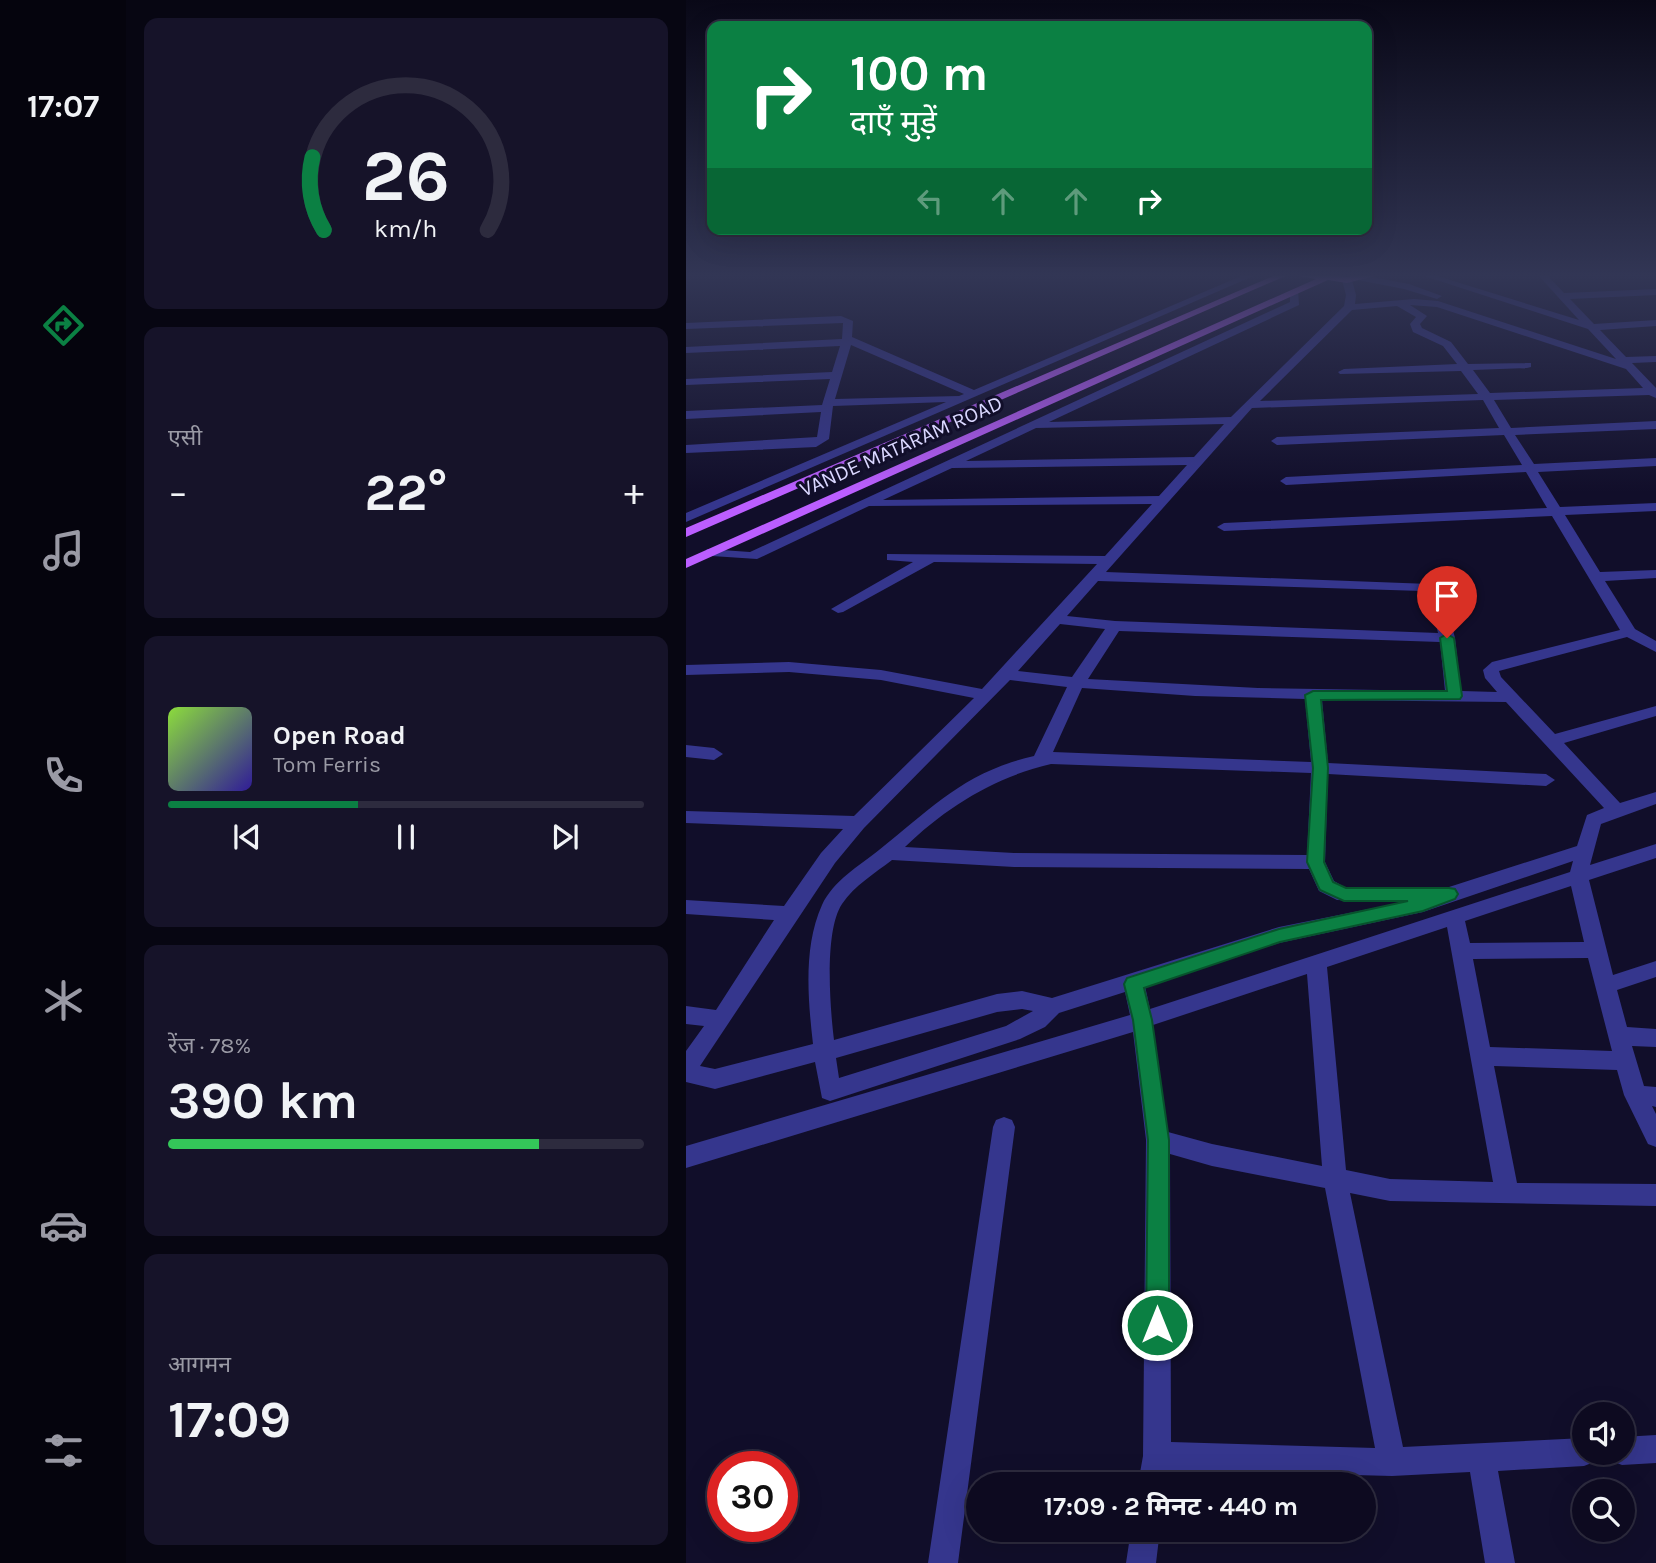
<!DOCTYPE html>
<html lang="hi">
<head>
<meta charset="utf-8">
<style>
	body { margin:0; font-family:Karla,"Noto Sans Devanagari",sans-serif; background:#161329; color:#f1f3f6; height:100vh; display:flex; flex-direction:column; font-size:26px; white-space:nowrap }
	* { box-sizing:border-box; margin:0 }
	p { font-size:23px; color:#9a9aa5 }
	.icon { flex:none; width:38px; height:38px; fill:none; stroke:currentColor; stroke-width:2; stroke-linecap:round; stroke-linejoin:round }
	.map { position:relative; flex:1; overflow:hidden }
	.sheet { display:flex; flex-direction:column; gap:18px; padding:18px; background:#070612; width:560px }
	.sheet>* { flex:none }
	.banner { position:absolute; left:21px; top:21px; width:665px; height:214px; border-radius:14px; box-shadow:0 7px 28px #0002,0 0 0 2px #2d2b3e; background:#0b8043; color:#fff; overflow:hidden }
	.controls { position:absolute; left:886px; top:1402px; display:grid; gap:14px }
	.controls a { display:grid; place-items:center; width:63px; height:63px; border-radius:50%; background:#0d0a20; box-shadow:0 7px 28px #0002,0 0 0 2px #2d2b3e; font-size:35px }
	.speed { position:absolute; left:21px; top:1451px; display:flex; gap:14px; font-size:35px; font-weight:700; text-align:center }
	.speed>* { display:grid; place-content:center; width:91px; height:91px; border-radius:50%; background:#0d0a20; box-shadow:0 7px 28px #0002,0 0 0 2px #2d2b3e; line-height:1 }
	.speed .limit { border:10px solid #d22; background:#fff; color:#111 }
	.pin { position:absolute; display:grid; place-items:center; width:60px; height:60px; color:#fff; margin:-72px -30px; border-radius:50% 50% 50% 0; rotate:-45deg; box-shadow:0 0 7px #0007 }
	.pin .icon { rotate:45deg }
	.me { position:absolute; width:77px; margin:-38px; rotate:0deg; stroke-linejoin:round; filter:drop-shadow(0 0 5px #0008) }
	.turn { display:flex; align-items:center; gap:24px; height:147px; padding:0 28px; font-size:32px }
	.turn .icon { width:91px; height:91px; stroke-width:2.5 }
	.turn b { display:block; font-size:49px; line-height:60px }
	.lanes { display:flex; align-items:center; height:66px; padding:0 28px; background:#0003; justify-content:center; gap:35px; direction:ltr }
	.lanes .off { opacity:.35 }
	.big { font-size:52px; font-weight:700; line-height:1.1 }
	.sheet .tile { flex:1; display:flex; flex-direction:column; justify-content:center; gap:10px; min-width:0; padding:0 24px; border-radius:14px; background:#161329 }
	.sheet .dial { align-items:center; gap:0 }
	.dial svg { height:182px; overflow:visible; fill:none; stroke:#2d2b3e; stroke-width:7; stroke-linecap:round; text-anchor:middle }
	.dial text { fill:#f1f3f6; stroke:none }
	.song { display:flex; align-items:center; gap:21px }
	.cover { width:84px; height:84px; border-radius:10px; background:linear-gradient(135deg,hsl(90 70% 55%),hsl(250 70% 35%)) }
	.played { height:7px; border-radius:4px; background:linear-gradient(90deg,#0b8043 40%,#2d2b3e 40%) }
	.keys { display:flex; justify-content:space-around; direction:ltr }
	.heat { display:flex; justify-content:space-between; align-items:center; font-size:38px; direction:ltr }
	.charge { height:10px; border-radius:5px; background:linear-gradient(90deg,#34c759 78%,#2d2b3e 0) }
	.trip { position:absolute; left:280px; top:1472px; width:410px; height:70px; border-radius:35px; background:#0d0a20; box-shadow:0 7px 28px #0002,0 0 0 2px #2d2b3e; font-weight:700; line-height:70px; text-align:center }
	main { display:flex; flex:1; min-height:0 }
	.menu { display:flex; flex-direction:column; width:126px; justify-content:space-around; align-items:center; background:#05040d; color:#9a9aa5 }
	.menu .icon { width:49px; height:49px }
	.menu .selected { color:#0b8043 }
	.menu b { font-size:32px; color:#f1f3f6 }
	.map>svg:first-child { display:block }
</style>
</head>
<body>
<main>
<nav class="menu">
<b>17:07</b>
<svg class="icon selected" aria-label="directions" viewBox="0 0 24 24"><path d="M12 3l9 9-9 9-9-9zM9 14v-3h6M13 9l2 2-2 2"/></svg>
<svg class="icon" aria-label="music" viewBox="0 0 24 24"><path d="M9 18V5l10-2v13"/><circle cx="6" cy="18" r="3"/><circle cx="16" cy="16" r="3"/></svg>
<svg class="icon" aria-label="phone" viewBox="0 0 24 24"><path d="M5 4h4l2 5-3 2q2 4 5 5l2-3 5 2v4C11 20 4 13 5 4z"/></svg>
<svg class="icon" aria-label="climate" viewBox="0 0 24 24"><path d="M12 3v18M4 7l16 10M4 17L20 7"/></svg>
<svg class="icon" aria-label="car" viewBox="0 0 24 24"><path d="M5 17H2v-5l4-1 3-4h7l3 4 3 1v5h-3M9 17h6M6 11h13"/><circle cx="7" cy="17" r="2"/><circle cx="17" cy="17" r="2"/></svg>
<svg class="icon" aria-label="filters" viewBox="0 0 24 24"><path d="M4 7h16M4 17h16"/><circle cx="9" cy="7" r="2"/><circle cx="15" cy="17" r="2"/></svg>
</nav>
<section class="sheet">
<div class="tile dial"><svg viewBox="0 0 100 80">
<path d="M14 69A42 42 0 1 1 86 69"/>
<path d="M14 69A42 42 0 0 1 9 37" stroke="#0b8043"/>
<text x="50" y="56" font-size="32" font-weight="700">26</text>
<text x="50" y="72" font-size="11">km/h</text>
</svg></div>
<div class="tile"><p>एसी</p>
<div class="heat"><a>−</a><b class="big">22°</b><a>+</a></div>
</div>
<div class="tile">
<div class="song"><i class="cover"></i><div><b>Open Road</b><p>Tom Ferris</p></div></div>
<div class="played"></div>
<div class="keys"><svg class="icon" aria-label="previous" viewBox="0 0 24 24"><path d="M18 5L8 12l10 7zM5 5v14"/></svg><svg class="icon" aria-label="pause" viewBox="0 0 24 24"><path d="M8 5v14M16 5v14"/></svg><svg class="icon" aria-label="next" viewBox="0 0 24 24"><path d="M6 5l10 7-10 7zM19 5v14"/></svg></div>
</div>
<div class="tile"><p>रेंज · 78%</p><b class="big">390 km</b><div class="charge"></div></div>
<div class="tile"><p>आगमन</p><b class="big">17:09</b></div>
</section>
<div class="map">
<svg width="970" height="1563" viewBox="0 0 970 1563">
	<rect width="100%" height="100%" fill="#110e2a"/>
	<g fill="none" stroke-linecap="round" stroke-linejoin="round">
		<path fill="#35368d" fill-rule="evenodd" d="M560,274h12l-572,248v-9l260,-111 -113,4 -4,33 -13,8 -130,6v-8l131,-8 4,-25 -135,7v-8l136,-6 8,-26 -144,6v-6l146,-7 8,-26 -154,7v-6l156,-8 1,-16 -157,6v-6l155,-7 12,5 -1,16 122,53zM165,345l113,49 -5,2 -124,3z
			M732,274h13l148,46 -42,-46h9l18,19 92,-4v6l-86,4 24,25 62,-4v6l-56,4 26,27 30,-1v6l-24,1 24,25v10l-7,-3 -155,5 17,28 145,-7v8l-141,6 19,29 122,-6v8l-118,6 22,35 96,-4v8l-91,4 35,57 56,-2v8l-51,3 30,48 21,12v11l-29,-15 -128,34 2,6 54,57 101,-28v10l-92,27 56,60 36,-11v12l-55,20 -11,41 66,-21v14l-67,22 24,95 43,-14v16l-39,13 10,37 29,2v18l-24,-1 12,40 12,1v20l-4,-1 4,8v33l-8,-3 -24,-49 -7,-25 -123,-4 23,117 139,1v22l-266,-5 -40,-8 53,254 181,-9v14h14l-4,10 -10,4 -86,5 17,92h-30l-15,-91 -78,4 -223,-6 -3,14h-28l5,-28 3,-316 -13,-108 -447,136v-22l444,-131 -5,-23 -66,21 -14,14 -25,12 -190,62 -8,-3 -7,-36 -100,27 -29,-7v-31l18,-25 -18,-2v-18l30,4 58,-90 -88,-6v-14l98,6 37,-53 22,-24 -157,-6v-12l168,5 120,-118 -93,-18 -92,-8 -103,3v-10l103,-3 92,8 101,19 115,-125 -163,-2 -91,50 -5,1 -7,-4 82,-47 -26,-2v-6l218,2 47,-52 -283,2 -112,53 -45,-3 -7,-4 2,-3 43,3 540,-250v-11l8,-2 1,16 -250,117 182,-5 113,-111 2,-11 -4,-15 5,-3 5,3 4,15 -1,9 59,-5 24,2 178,58 -28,-30zM724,305l27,2 189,62 17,19 -153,5 -17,-23 54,-2 4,-1v-4l-63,1 -17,-22 -29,-14 -2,-4 7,-8zM711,306l19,11 -6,7 3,8 30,14 14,18 -113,5 -6,3 2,2 121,-3 17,23 -218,7 92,-91zM797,400l16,28 -222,9 -6,4 6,4 227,-10 18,30 -236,12 -6,4 6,4 240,-13 21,36 -323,15 -7,4 7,4 328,-15 68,114 -128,32 -9,8 2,8 12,14 -36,-1 -6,-53 -11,-43 -14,-11 -324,-12 146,-164zM538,424l-30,33 -228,4 70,-33zM501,465l-28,31 -276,4 69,-32zM412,581l324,10 8,6 8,36 -323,-12 -48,-5zM374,624l45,5 -33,48 -54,-6zM433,631l321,11 5,49 -187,-3 -170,-9zM324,680l57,7 -33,69c-70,16 -102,52 -155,94 -20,16 -46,31 -57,55 -19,42 -14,95 -9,139l-98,25 -15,-3 135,-203 29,-35zM396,688l113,8 110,3 6,63 -258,-10zM636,700l184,2 98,106 -17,7 -10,31 -128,41 -103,1 -12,-7 -9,-19 3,-88 218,12 9,-6 -9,-6 -218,-11zM365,764l260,9 -4,82 -293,-2 -109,-6c41,-40 90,-70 146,-83zM206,860l122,7 295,2 10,22 18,9 67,2 -125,25 -227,71 -30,-7 -25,3 -163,46c-4,-32 -10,-109 8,-136 12,-18 33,-31 50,-44zM887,861l-3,11 -420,137 -5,-23 134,-43 144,-31zM885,886l13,56 -114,1 -5,-22zM761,927l46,255 -103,-3 -44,-9 -19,-203zM902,958l24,93 -122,-4 -17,-88zM621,974l15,192 -110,-22 -44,-12 -15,-107zM336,1009l11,2 -27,15 -167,52 -3,-20 161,-46zM484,1154l42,12 113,22 50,260 -204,-6z
			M675,275l48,9 33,12 -5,3 -33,-10 -46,-9 -2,-2z
			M0,745l28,3 9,6 -9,6 -28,-3z
			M318,1117l8,3 3,7 -57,436h-30l65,-436 3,-7z
			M970,1435v28l-34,2 -10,-4 -3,-9h13v-15z
			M445,1530h29l-4,33h-30z"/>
		<path fill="#bb5eff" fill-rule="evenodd" d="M592,274h12l-604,263v-9z
			M612,274l49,3 35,-3 -35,9 -19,-3 -642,288v-9l630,-280 -17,-3z"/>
	</g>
	<linearGradient id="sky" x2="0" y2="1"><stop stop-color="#090817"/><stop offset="0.56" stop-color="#323655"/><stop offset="1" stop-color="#323655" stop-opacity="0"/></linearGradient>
	<rect width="970" height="492" fill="url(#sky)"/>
	<path fill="#0b8043" stroke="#07532c" stroke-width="2" d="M761,634l7,4 8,58 -2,3 -139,1 7,68 -4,94 9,20 13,6h103l6,1 3,5 -3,5 -32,12 -143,31 -136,46 8,32 17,120v185l-3,8 -9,3 -8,-3 -3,-8 2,-185 -15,-120 -9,-36 3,-6 152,-49 129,-28h-64l-24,-11 -2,-4 -11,-24 6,-94 -8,-73 8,-4h134l-7,-53z"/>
	<g text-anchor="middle" stroke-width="6" stroke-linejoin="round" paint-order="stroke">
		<g font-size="21" fill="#dad7ff" stroke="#110e2a">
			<text transform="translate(215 446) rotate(-24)" y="7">VANDE MATARAM ROAD</text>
		</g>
	</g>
</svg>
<div class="controls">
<a><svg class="icon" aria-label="sound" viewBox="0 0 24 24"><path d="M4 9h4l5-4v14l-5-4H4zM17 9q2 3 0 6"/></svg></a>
<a><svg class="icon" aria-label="search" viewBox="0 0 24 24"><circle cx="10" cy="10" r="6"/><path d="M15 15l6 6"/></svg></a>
</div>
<div class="speed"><div class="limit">30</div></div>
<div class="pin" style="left:761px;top:638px;background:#d93025"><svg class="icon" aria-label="arrive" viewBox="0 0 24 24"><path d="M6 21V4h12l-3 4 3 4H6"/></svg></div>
<svg class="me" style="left:471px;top:1325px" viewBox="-20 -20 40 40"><circle r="17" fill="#0b8043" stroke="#fff" stroke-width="3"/><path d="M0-11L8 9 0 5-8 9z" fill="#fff"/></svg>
<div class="trip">17:09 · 2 मिनट · 440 m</div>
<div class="banner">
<div class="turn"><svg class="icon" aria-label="right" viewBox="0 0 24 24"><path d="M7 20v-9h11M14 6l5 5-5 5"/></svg><div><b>100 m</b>दाएँ मुड़ें</div></div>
<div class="lanes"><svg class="icon off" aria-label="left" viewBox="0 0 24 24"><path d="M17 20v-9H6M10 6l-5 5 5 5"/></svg><svg class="icon off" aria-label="ahead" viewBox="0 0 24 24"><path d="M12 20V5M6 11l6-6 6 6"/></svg><svg class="icon off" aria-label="ahead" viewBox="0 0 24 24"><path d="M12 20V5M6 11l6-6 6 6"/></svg><svg class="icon" aria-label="right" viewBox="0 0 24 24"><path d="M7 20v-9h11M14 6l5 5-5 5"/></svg></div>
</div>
</div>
</main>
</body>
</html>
